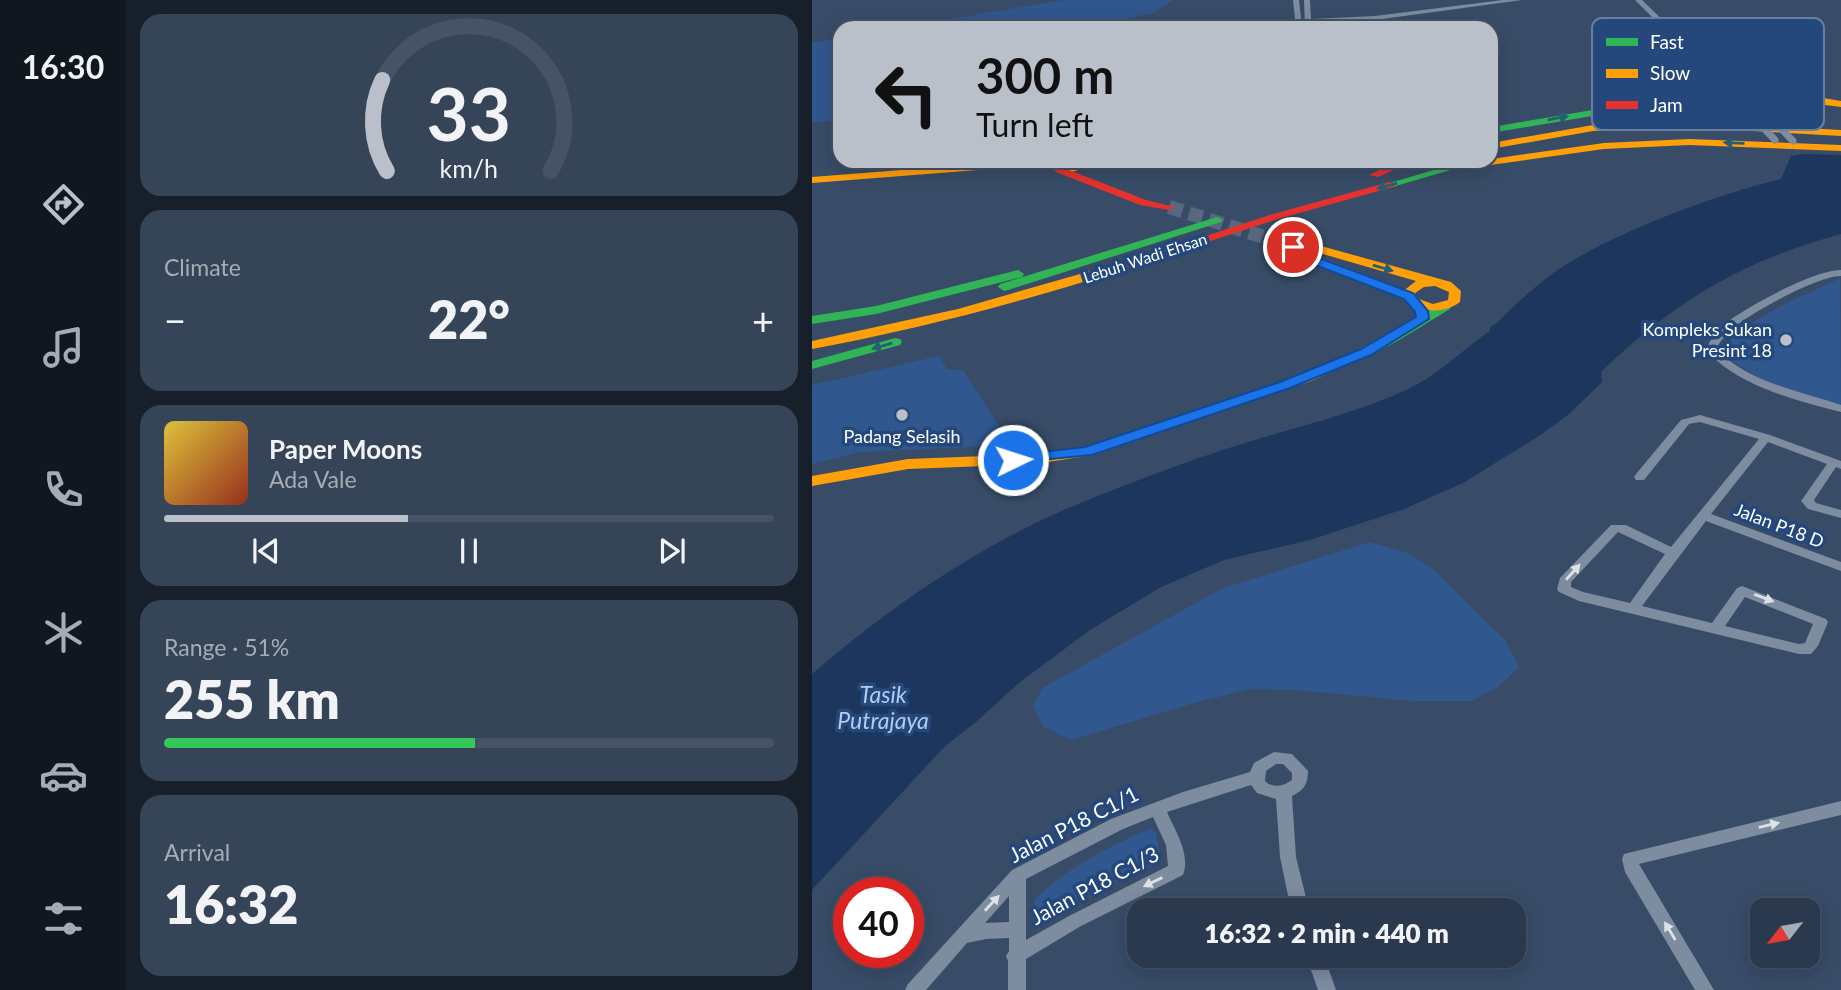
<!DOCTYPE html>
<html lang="en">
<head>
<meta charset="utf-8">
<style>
	body { margin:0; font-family:Lato,sans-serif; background:#364458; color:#f1f3f6; height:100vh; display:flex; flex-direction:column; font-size:26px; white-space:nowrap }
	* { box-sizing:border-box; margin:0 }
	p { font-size:23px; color:#a5acb6 }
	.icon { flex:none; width:38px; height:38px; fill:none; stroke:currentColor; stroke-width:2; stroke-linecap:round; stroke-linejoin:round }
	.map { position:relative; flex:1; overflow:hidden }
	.panel { display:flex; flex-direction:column; gap:14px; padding:14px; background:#171f2b; width:686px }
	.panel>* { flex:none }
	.hud { position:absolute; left:21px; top:21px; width:665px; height:147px; border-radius:21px; box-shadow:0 4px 18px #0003,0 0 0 2px #465366; background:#b9c0ca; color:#111; overflow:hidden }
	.needle { width:46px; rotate:239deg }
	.tools { position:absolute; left:938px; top:898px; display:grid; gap:14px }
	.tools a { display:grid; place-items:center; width:70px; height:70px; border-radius:14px; background:#2a394e; box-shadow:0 4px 18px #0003,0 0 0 2px #465366; font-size:35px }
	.speed { position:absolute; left:21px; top:877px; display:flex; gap:14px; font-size:35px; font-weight:700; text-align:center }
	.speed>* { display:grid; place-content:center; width:91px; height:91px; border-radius:50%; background:#2a394e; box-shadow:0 4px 18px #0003,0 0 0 2px #465366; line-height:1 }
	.speed .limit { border:10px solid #d22; background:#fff; color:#111 }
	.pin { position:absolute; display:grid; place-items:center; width:60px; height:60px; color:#fff; margin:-30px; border:4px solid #fff; border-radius:50%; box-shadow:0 2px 7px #0007 }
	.me { position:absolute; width:77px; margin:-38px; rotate:86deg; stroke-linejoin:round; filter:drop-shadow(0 0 5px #0008) }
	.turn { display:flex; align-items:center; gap:24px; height:147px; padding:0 28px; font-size:32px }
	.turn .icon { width:91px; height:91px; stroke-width:2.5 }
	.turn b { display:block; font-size:49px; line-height:60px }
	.big { font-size:52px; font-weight:800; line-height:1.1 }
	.panel .card { flex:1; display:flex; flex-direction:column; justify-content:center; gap:10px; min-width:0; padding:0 24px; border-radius:21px; background:#364458 }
	.panel .dial { align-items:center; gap:0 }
	.dial svg { height:182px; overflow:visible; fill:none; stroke:#465366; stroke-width:7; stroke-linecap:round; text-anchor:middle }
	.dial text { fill:#f1f3f6; stroke:none }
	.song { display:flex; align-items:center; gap:21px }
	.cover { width:84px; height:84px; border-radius:10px; background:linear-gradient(135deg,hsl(50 70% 55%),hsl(10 70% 35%)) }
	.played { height:7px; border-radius:4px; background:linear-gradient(90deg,#b9c0ca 40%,#465366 40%) }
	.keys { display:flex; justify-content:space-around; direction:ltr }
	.heat { display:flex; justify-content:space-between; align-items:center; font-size:38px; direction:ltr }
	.charge { height:10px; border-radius:5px; background:linear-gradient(90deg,#34c759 51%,#465366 0) }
	.trip { position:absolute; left:315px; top:898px; width:399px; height:70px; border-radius:21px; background:#2a394e; box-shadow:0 4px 18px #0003,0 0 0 2px #465366; font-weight:800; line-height:70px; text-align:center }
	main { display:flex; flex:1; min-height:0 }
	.menu { display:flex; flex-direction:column; width:126px; justify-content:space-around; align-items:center; background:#11171f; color:#a5acb6 }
	.menu .icon { width:49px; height:49px }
	.menu .current { color:#b9c0ca }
	.menu b { font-size:32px; color:#f1f3f6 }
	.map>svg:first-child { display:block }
</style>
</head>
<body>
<main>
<nav class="menu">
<b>16:30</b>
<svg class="icon current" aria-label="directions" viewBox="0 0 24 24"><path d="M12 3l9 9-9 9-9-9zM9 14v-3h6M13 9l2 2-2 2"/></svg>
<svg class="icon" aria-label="music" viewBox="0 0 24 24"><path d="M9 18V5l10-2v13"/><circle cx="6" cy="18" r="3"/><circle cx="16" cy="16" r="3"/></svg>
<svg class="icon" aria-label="phone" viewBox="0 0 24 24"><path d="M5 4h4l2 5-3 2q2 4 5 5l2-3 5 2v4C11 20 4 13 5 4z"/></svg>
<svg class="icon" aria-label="climate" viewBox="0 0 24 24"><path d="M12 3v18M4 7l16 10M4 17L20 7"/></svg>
<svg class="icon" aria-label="car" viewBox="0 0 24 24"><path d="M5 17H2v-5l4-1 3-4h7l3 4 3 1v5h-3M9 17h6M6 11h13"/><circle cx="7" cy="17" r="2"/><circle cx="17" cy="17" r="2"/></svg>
<svg class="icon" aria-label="filters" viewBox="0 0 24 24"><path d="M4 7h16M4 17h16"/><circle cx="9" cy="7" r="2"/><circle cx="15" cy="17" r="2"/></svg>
</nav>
<section class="panel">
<div class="card dial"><svg viewBox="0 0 100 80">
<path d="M14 69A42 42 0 1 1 86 69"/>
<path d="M14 69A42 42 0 0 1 12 29" stroke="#b9c0ca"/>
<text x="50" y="56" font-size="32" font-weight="700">33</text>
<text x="50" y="72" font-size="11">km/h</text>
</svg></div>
<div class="card"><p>Climate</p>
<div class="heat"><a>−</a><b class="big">22°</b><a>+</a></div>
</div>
<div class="card">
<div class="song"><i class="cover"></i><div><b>Paper Moons</b><p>Ada Vale</p></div></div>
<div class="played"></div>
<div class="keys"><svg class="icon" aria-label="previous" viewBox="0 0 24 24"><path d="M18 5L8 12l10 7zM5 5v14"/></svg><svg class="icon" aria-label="pause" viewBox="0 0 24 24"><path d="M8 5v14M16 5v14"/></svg><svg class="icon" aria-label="next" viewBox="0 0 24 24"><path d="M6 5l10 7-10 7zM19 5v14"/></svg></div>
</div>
<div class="card"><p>Range · 51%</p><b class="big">255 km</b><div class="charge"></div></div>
<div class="card"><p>Arrival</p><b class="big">16:32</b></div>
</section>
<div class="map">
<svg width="1029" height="990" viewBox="0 0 1029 990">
	<rect width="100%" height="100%" fill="#384c68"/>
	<path fill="#30578e" d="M251,0h110l-20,13 -32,7 -16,8h-24l-30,-6 -16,6h-139z
		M28,38v83l-28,1v-79z
		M1028,278l1,130 -81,-30 -35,-21 -1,-10c30,-33 76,-49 116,-69z
		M127,356l8,13 16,1 48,75 -149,7 -50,12v-79z
		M558,542l38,11 27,18 70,69 14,27 -21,20 -26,14h-61l-115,-11 -45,-1 -57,14 -123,37 -27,-13 -11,-21 11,-19 179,-99z
		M339,828l5,5 5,29 -84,38 -36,19 -5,-2 -2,-17c34,-33 74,-53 117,-72z"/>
	<path fill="#1c365e" d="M991,154l38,1v79c-97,26 -168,68 -240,138l1,10 -34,33 -29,21 -76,47 -59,26 -94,31 -86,20 -63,27 -71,43 -70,52 -44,40 -31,24 -133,144v-216c81,-70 172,-132 271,-172 61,-25 123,-48 185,-66 48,-14 95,-26 140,-47 32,-15 54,-39 82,-58v-4c10,-5 15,-13 23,-20 15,-14 30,-27 46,-38 56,-37 156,-74 222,-90l10,-23z"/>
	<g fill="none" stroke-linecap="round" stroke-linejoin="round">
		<path stroke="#56677f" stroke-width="14" stroke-dasharray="14 7" stroke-linecap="butt" d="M357,207l114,36"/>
		<path fill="#7d8c9f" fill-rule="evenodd" d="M481,0h6l3,28h-6z
			M492,0h6l1,19 64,-3 128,-16h19l-147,20 -64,3v5l-6,-1z
			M823,0h7l56,54 27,11 38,40v4h-6l-38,-40 -14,-8 41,44 -7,2 -48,-51z
			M1029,270v6c-24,0 -88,36 -108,52 -7,6 -12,12 -17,21 32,33 83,42 125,56v7c-43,-11 -107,-27 -135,-63 5,-10 11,-18 20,-26 22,-17 88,-53 115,-53z
			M888,415l70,20 71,26v8l-5,-2 -22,33 2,3 25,7v8l-33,-9 -7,-8 26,-37 -59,-22 -57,72 130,48v9l-135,-50 -64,85 70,17 25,-35 5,-2 84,33 2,3 -10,24 -7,8h-12l-220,-53 -20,-9 -2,-3 3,-11 51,-53h15l45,22 88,-108 -59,-17 -11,2 -45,56h-8l-2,-3 2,-3 45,-54zM806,532l47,22 -35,49 -47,-11 -12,-5v-5zM933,597l68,27 -8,19 -6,1 -74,-18z
			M462,752l18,2 16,17c0,13 -4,19 -16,25l4,61 13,53h-18l-11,-53 -4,-58 -19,-6 -6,-8 -84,27c8,18 24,43 16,63l-102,51 -55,33v31h-18v-29l-2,-5 3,-5v-13l-23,1 -19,4 -41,47h-21l3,-6 104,-114 99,-51 72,-27 67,-20 4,-9zM464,764h7l9,9v7c-8,6 -19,9 -27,1l1,-10zM341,817l13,28 2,21 -99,50 -43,24v-61l97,-50zM197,896v26l-24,1z
			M1029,801v14l-202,49 75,126h-19l-70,-118 -3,-13 2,-5z
			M494,956h18l12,34h-18z"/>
		<path fill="#30b455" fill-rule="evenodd" d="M893,63l5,3 4,11 -7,16 -14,6 -202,34v-6l197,-33 12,-5 4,-12 -4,-11z
			M652,161h17l-92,27 -6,-3z
			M405,217l6,3 -2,2 -213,68 -4,1 -6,-4 2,-3z
			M206,270l6,4 -2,3 -146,37 -64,10v-8l64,-10z
			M633,302l5,1v6c-21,12 -88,58 -109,54l-2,-3z
			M83,338l5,1 2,3 -2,3 -88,24v-8z"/>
		<path fill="#ff9f0a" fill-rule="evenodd" d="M910,64l31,17 29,10 59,10v6c-44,-5 -84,-14 -122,-38v-4z
			M885,118l5,3 -1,2 -17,2h69l88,5v6l-88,-5h-71l-5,-3 4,-3 -88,6 -102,18v-6l102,-18z
			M877,139l152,6v6l-152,-6 -85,4 -141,20 -5,-3 5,-3 28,-2v-2l113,-16z
			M266,161h13c-10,10 -26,16 -38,8 6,-6 17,-3 25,-8z
			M166,164h70l5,3 -5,3h-70l-166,13v-6z
			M471,239l38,7 130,36 10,9 -1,11c-16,12 -40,11 -56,-2l-2,-8 14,-11 -100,-29 -37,-6v-6zM623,286l14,6 -1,8 -15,4 -17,-6 -1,-5 9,-6z
			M296,266l4,1v6c-98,31 -198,57 -300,76v-8l146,-32z
			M534,356l5,1 2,3 -2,3 -40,18 -224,75 -52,8 -127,5 -96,17v-10l96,-17 127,-5 50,-7 216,-72z"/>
		<path fill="#e5322d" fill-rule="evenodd" d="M587,161h15l-36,16 -9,-2z
			M244,168h8l82,32 29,7 -6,3 -29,-5 -84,-33z
			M577,182l6,3 -2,2 -112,31 -169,55h-8l-2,-3 171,-56z
			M492,251l109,42 1,3 -6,4 -5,-1 -103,-41 -2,-3z"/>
		<path stroke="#7d8c9f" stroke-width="7" d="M930,105l33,35
			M948,107l33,34"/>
	</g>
	<defs><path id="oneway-solid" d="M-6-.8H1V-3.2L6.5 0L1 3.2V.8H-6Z" transform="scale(1.75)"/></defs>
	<g fill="#265e74">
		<use href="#oneway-solid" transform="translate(746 118) rotate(-10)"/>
		<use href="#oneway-solid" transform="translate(922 143) rotate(-178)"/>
		<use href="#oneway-solid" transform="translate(575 186) rotate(164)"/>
		<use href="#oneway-solid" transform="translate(571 268) rotate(16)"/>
		<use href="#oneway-solid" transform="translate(70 346) rotate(164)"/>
	</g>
	<g fill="#dee2e7">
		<use href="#oneway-solid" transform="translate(761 572) rotate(-48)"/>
		<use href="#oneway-solid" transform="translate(952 598) rotate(21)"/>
		<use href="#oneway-solid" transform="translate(957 825) rotate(-13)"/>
		<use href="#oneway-solid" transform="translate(341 882) rotate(154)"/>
		<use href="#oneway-solid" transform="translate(180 903) rotate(-47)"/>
		<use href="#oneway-solid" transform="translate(858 931) rotate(-121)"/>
	</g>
	<path fill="#1a73e8" stroke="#114b97" stroke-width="2" d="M481,243l18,12 102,38 15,18 1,8 -58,36 -81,33 -198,67 -84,8 -2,-3 2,-4 77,-9 195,-65 81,-33 55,-32 -1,-5 -11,-13 -102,-39 -15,-13z"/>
	<g fill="#b9c0ca" stroke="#24487c" stroke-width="2.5">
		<circle cx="974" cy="340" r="7"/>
		<circle cx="90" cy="415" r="7"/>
	</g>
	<g text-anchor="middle" stroke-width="7" stroke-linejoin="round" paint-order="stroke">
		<g font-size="16" fill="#fff" stroke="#24487c">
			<text transform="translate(333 258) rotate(-18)" y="6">Lebuh Wadi Ehsan</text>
		</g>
		<g font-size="18" fill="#fff" stroke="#24487c" text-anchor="end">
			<text x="960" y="336">Kompleks Sukan<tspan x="960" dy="21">Presint 18</tspan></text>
			<text x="90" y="443" text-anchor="middle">Padang Selasih</text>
		</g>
		<g font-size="18" fill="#fff" stroke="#24487c">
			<text transform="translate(967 526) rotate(21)" y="6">Jalan P18 D</text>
		</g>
		<g font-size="21" fill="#fff" stroke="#24487c">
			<text transform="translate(262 825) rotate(-27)" y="7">Jalan P18 C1/1</text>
			<text transform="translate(283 886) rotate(-28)" y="7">Jalan P18 C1/3</text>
		</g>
		<g font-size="23" font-style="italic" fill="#b4cced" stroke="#24487c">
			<text x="71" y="703">Tasik<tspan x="71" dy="26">Putrajaya</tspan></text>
		</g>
	</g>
	<rect x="780" y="18" width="232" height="112" rx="10" fill="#24487c" stroke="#667fa3" stroke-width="2"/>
	<rect x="794" y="38" width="32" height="8" fill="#30b455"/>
	<rect x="794" y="69" width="32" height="9" fill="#ff9f0a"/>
	<rect x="794" y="101" width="32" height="8" fill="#e5322d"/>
	<g font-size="19" fill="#fff">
		<text x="838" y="49">Fast</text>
		<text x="838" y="80">Slow</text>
		<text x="838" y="112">Jam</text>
	</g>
</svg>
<div class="tools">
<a><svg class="needle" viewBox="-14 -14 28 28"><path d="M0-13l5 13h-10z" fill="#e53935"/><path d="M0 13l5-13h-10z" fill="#a5acb6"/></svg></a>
</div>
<div class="speed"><div class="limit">40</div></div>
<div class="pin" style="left:481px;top:247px;background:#d93025"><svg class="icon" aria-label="arrive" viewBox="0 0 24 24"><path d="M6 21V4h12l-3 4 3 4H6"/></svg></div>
<svg class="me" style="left:201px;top:460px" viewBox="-20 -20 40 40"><circle r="17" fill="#1a73e8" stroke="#fff" stroke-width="3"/><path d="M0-11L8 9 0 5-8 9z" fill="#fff"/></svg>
<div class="trip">16:32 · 2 min · 440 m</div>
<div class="hud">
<div class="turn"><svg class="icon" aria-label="left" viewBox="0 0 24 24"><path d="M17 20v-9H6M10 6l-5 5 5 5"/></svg><div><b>300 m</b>Turn left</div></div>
</div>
</div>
</main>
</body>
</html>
